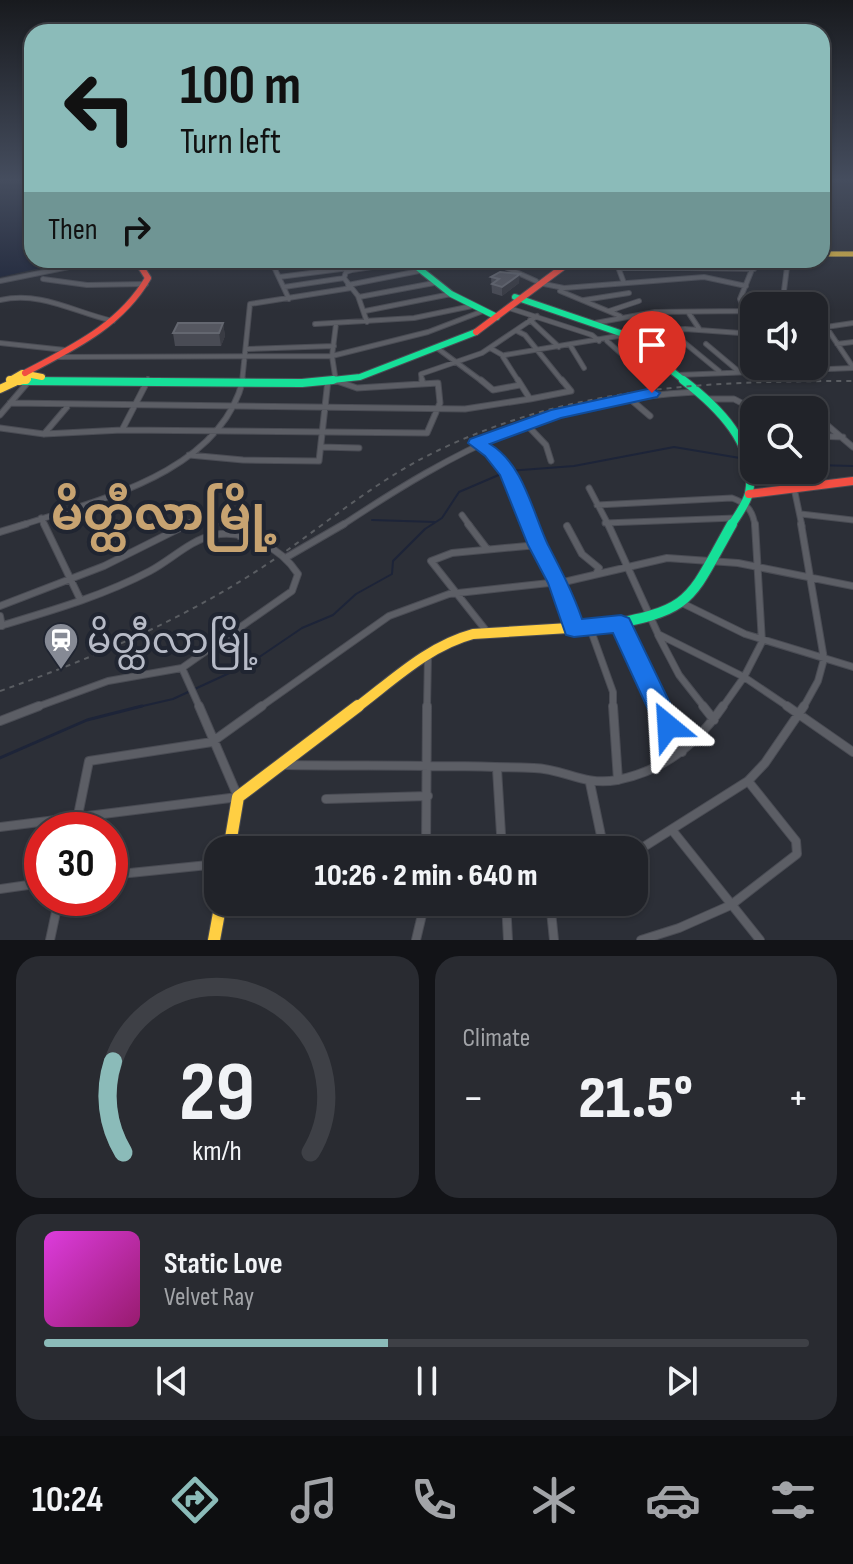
<!DOCTYPE html>
<html lang="en">
<head>
<meta charset="utf-8">
<style>
	body { margin:0; font-family:"Sofia Sans Condensed","Noto Sans Myanmar",sans-serif; background:#292b31; color:#f1f3f6; height:100vh; display:flex; flex-direction:column; font-size:30px; white-space:nowrap }
	* { box-sizing:border-box; margin:0 }
	p { font-size:26px; color:#a2a4a8 }
	.icon { flex:none; width:44px; height:44px; fill:none; stroke:currentColor; stroke-width:2; stroke-linecap:round; stroke-linejoin:round }
	.map { position:relative; height:940px; overflow:hidden }
	.sheet { display:flex; flex-direction:column; gap:16px; padding:16px; background:#121317; flex:1 }
	.sheet>* { flex:none }
	.guide { position:absolute; left:24px; top:24px; width:806px; height:244px; border-radius:24px; box-shadow:0 2px 6px #0004,0 0 0 2px #3e4046; background:#8bbbb9; color:#111; overflow:hidden }
	.buttons { position:absolute; left:740px; top:292px; display:grid; gap:16px }
	.buttons a { display:grid; place-items:center; width:88px; height:88px; border-radius:16px; background:#212329; box-shadow:0 2px 6px #0004,0 0 0 2px #3e4046; font-size:40px }
	.speed { position:absolute; left:24px; top:812px; display:flex; gap:16px; font-size:40px; font-weight:700; text-align:center }
	.speed>* { display:grid; place-content:center; width:104px; height:104px; border-radius:50%; background:#212329; box-shadow:0 2px 6px #0004,0 0 0 2px #3e4046; line-height:1 }
	.speed .limit { border:12px solid #d22; background:#fff; color:#111 }
	.pin { position:absolute; display:grid; place-items:center; width:68px; height:68px; color:#fff; margin:-82px -34px; border-radius:50% 50% 50% 0; rotate:-45deg; box-shadow:0 0 8px #0007 }
	.pin .icon { rotate:45deg }
	.me { position:absolute; width:88px; margin:-44px; rotate:333deg; stroke-linejoin:round; filter:drop-shadow(0 0 6px #0008) }
	.turn { display:flex; align-items:center; gap:28px; height:168px; padding:0 24px; font-size:36px }
	.turn .icon { width:104px; height:104px; stroke-width:2.5 }
	.turn b { display:block; font-size:56px; line-height:68px }
	.then { display:flex; align-items:center; height:76px; padding:0 24px; background:#0003; gap:16px; font-size:30px }
	.big { font-size:60px; font-weight:800; line-height:1.1 }
	.sheet .card { flex:1; display:flex; flex-direction:column; justify-content:center; gap:12px; min-width:0; padding:0 28px; border-radius:24px; background:#292b31 }
	.sheet .dial { align-items:center; gap:0 }
	.dial svg { height:208px; overflow:visible; fill:none; stroke:#3e4046; stroke-width:7; stroke-linecap:round; text-anchor:middle }
	.dial text { fill:#f1f3f6; stroke:none }
	.song { display:flex; align-items:center; gap:24px }
	.cover { width:96px; height:96px; border-radius:12px; background:linear-gradient(135deg,hsl(300 70% 55%),hsl(320 70% 35%)) }
	.played { height:8px; border-radius:4px; background:linear-gradient(90deg,#8bbbb9 45%,#3e4046 45%) }
	.keys { display:flex; justify-content:space-around; direction:ltr }
	.heat { display:flex; justify-content:space-between; align-items:center; font-size:44px; direction:ltr }
	.sheet .tiles { flex:1; display:grid; gap:16px; grid-template-columns:1fr 1fr }
	.card:last-child { grid-column:span 2 }
	.trip { position:absolute; left:204px; top:836px; width:444px; height:80px; border-radius:24px; background:#212329; box-shadow:0 2px 6px #0004,0 0 0 2px #3e4046; font-weight:800; line-height:80px; text-align:center }
	.menu { display:flex; height:128px; justify-content:space-around; align-items:center; background:#0d0e10; color:#a2a4a8 }
	.menu .icon { width:56px; height:56px }
	.menu .current { color:#8bbbb9 }
	.menu b { font-size:36px; color:#f1f3f6 }
	.map>svg:first-child { display:block }
</style>
</head>
<body>
<div class="map">
<svg width="853" height="940" viewBox="0 0 853 940">
	<rect width="100%" height="100%" fill="#2c2f37"/>
	<path fill="#1d2438" d="M0,179h32v81h44l-76,17z"/>
	<g fill="none" stroke-linecap="round" stroke-linejoin="round">
		<path stroke="#1d2438" stroke-width="2" d="M814,465l39,1
			M372,520l63,2
			M134,708l39,-9 76,-35 53,-36 31,-13 23,-21 36,-20 1,-13 32,-32 17,-11 17,-26 49,-21 66,-5 100,-19 66,11"/>
		<path stroke="#1d2438" stroke-width="3" d="M0,758l87,-38 55,-14"/>
		<g stroke="#4a4c54" stroke-width="4">
			<path id="street-far4" d="M229,260l-1,6h14l15,-6
				M271,260l4,9
				M344,260l7,9
				M497,260l10,9
				M752,260l2,9
				M785,260l2,9
				M141,267l44,-3 6,-4
				M275,267l59,-7
				M60,269l41,-9
				M344,269l5,-1
				M360,269l50,-9
				M421,269l38,-8
				M619,269h108"/>
		</g>
		<g stroke="#4a4c54" stroke-width="6">
			<path id="street-far3" d="M141,267h6
				M274,267l15,32
				M275,267h3
				M349,267l3,3 -6,2 -2,6 14,18 9,26
				M505,267l31,14
				M753,267l-13,32 14,36
				M419,269l12,-2
				M352,270l20,-3
				M279,277l70,-9
				M43,279l44,6 59,-1
				M0,281l69,-14
				M539,283l25,5 140,-11 42,9
				M624,283l-6,-16 136,2
				M348,285l71,-14
				M284,287l60,-9
				M560,291l60,25
				M359,297l75,-14
				M740,299l41,6
				M0,300c42,-9 73,12 113,21
				M584,300l45,-7
				M782,306l5,-39
				M509,308l83,27 7,6
				M365,311l86,-17
				M609,311l30,-10
				M688,312l12,18
				M656,313l13,17 50,41
				M530,320l29,27
				M595,323l60,-11 88,-1
				M853,323l-27,4 27,40
				M315,324l99,-6 58,-12
				M517,331l8,4 38,47
				M607,341l36,32
				M0,343l65,7
				M706,344l31,26
				M837,344l16,-2
				M570,345l14,23
				M437,348l46,34
				M490,348l14,8
				M248,349l86,-3
				M55,357l277,-1 96,-24 55,-21
				M814,359l6,9
				M678,375l175,-7
				M147,382l1,-3
				M242,382l8,-78 101,-16
				M336,382l-4,-26 4,-32
				M422,382l-1,-8 61,-21 55,-37
				M519,382l-16,-25 2,-2 143,-24 37,-2 69,5"/>
		</g>
		<g stroke="#4a4c54" stroke-width="7">
			<path id="street-far2" d="M422,380v3
				M481,380l12,10 27,-5
				M629,398l21,18
				M530,399l41,-8 -9,-11
				M708,399h26l21,11
				M10,403l455,6 65,-10 -12,-19
				M814,414l39,33
				M0,415l29,-34
				M526,424l20,21 5,16
				M0,428l44,6 78,-4 305,3 13,-30 -2,-20 -81,5 -23,-8
				M122,430l26,-50
				M44,434l23,-27
				M738,436l16,-1
				M814,436l29,1
				M476,443c32,19 41,49 54,83
				M321,447l38,1
				M189,455l54,5 76,1 9,-81
				M589,488l20,38
				M794,488l8,38
				M597,505l135,-7c14,5 21,12 23,28
				M801,514l52,6
				M462,515l8,11
				M41,518l4,8
				M605,523l130,-5
				M19,526c79,-26 201,-53 224,-146
				M184,526c18,-10 26,-14 43,0
				M341,526c118,-78 209,-127 354,-134"/>
		</g>
		<g stroke="#4a4c54" stroke-width="8">
			<path id="street-far1" d="M44,524l36,75
				M224,524l15,12
				M468,524l19,25
				M529,524l29,59 16,45
				M608,524l50,110 86,43 46,31
				M801,524l23,135 -6,22 -15,27
				M567,526l15,28 17,14 -2,4
				M0,532l26,-8
				M287,557l57,-33
				M684,604l61,30 108,33
				M0,606l104,-40 84,-42
				M0,616l2,10
				M621,624l40,84
				M0,626c50,-15 103,-30 150,-55 21,-11 40,-31 64,-36 32,-6 67,13 84,39l-6,17 -110,77 -74,13 -74,27
				M590,628l23,64v16
				M488,633l-57,-72 21,-8 86,-8
				M658,635l21,40 26,33
				M182,668l18,40
				M259,708l130,-92 60,-22 119,-13 99,-23 71,5 115,23
				M427,708l1,-53
				M722,708l22,-31 18,-35 -7,-118"/>
		</g>
		<g stroke="#4a4c54" stroke-width="10">
			<path id="street" d="M613,706l5,74
				M660,706l22,46
				M703,706l11,14
				M787,706l66,46
				M0,721l39,-15
				M285,765c83,1 166,0 249,3 31,1 49,18 83,12 47,-9 80,-36 106,-74
				M497,769l5,81
				M590,783l14,67
				M326,799l102,-3
				M0,827l238,-30 -39,-91
				M75,830l14,-69 123,-19 50,-36
				M672,830l88,110
				M426,850l1,-144
				M634,853l114,-72 17,-18 39,-57
				M110,875l108,-11
				M0,889l42,-6
				M506,902l2,38
				M50,940l9,-42
				M416,940l9,-38
				M554,940l-3,-29 5,-9
				M641,940l38,-12 52,-23 66,-51 -1,-13 -48,-60"/>
		</g>
		<g stroke="#4a4c54" stroke-width="6">
			<path id="fast-far3" d="M409,260l11,9"/>
		</g>
		<g stroke="#4a4c54" stroke-width="8">
			<path id="fast-far2" d="M417,267l34,27 46,23
				M515,297l111,38 60,47
				M23,381l106,1
				M314,382l46,-5 116,-45"/>
		</g>
		<g stroke="#4a4c54" stroke-width="10">
			<path id="fast-far1" d="M683,380c34,26 75,65 66,113 -2,10 -12,23 -18,33
				M23,381l279,2 31,-3"/>
		</g>
		<g stroke="#4a4c54" stroke-width="12">
			<path id="fast" d="M602,626c92,-16 86,-24 130,-102"/>
		</g>
		<g stroke="#4a4c54" stroke-width="6">
			<path id="slow-far4" d="M822,254h31"/>
		</g>
		<g stroke="#4a4c54" stroke-width="8">
			<path id="slow-far3" d="M18,382l-8,-2 12,-7 20,4
				M20,382l8,-3"/>
		</g>
		<g stroke="#4a4c54" stroke-width="10">
			<path id="slow-far2" d="M10,380h16
				M0,389l15,-7"/>
		</g>
		<g stroke="#4a4c54" stroke-width="12">
			<path id="slow-far1" d="M356,708c36,-27 72,-62 117,-74l129,-8"/>
		</g>
		<g stroke="#4a4c54" stroke-width="14">
			<path id="slow" d="M229,850l9,-53 120,-91
				M214,940l7,-38"/>
		</g>
		<g stroke="#4a4c54" stroke-width="6">
			<path id="jam-far2" d="M137,260l5,9
				M561,269l11,-9"/>
		</g>
		<g stroke="#4a4c54" stroke-width="8">
			<path id="jam-far1" d="M476,332l87,-65
				M25,373c47,-25 95,-47 123,-95l-7,-11"/>
		</g>
		<g stroke="#4a4c54" stroke-width="10">
			<path id="jam" d="M749,494l104,-13"/>
		</g>
		<use href="#street-far4" stroke="#5c5e65" stroke-width="3"/>
		<use href="#street-far3" stroke="#5c5e65" stroke-width="4"/>
		<use href="#street-far2" stroke="#5c5e65" stroke-width="5"/>
		<use href="#street-far1" stroke="#5c5e65" stroke-width="6"/>
		<use href="#street" stroke="#5c5e65" stroke-width="8"/>
		<use href="#fast-far3" stroke="#16e098" stroke-width="5"/>
		<use href="#fast-far2" stroke="#16e098" stroke-width="6"/>
		<use href="#fast-far1" stroke="#16e098" stroke-width="8"/>
		<use href="#fast" stroke="#16e098" stroke-width="10"/>
		<use href="#slow-far4" stroke="#ffcf43" stroke-width="5"/>
		<use href="#slow-far3" stroke="#ffcf43" stroke-width="6"/>
		<use href="#slow-far2" stroke="#ffcf43" stroke-width="8"/>
		<use href="#slow-far1" stroke="#ffcf43" stroke-width="10"/>
		<use href="#slow" stroke="#ffcf43" stroke-width="12"/>
		<use href="#jam-far2" stroke="#f24e42" stroke-width="5"/>
		<use href="#jam-far1" stroke="#f24e42" stroke-width="6"/>
		<use href="#jam" stroke="#f24e42" stroke-width="8"/>
		<path stroke="#5a5d62" stroke-width="2" stroke-dasharray="5 5" stroke-linecap="butt" d="M0,691c88,-31 173,-67 252,-117 63,-40 119,-92 187,-124 134,-64 268,-69 414,-69"/>
	</g>
	<path fill="#494b54" d="M491,277l28,6 -17,13 -10,-3z
		M223,323l2,13 -4,10h-46l-2,-13z"/>
	<path fill="#393b43" d="M520,274l-1,9 -17,13v-9z
		M223,323l2,13 -4,10 -2,-13z"/>
	<path fill="#555760" stroke="#646770" stroke-width="2" d="M500,272l20,2 -18,13 -10,-3 7,-5 -8,-2z
		M178,323h45l-4,10h-46z"/>
	<linearGradient id="sky" x2="0" y2="1"><stop stop-color="#181a1e"/><stop offset="0.58" stop-color="#454d5e"/><stop offset="1" stop-color="#454d5e" stop-opacity="0"/></linearGradient>
	<rect width="853" height="310" fill="url(#sky)"/>
	<path fill="#1a73e8" stroke="#114b97" stroke-width="2" d="M652,388l8,5 -3,4 -96,21 -71,26c34,21 42,67 58,101 13,25 25,48 34,74l39,-4 8,3 52,108 -4,7 -9,4 -9,-4 -46,-100 -39,4 -8,-2 -18,-52 -20,-38 -28,-70 -15,-19 -17,-13 2,-4 81,-29z"/>
	<defs>
		<g id="station-pin" transform="scale(1.8)"><path d="M0 17L-7.5 6A9.5 9.5 0 1 1 7.5 6Z" fill="#868a95" stroke="#202531"/><path d="M-3-6H3Q5-6 5-4V2Q5 4 3 4L4.5 6H3L1.5 4h-3L-3 6H-4.5L-3 4Q-5 4-5 2V-4Q-5-6-3-6ZM-3.5-4v3h7v-3ZM-3.5 1v1.5H-2V1ZM2 1v1.5H3.5V1Z" fill="#fff"/></g>
	</defs>
	<g fill-rule="evenodd">
		<use href="#station-pin" x="61" y="640"/>
	</g>
	<g text-anchor="middle" stroke-width="8" stroke-linejoin="round" paint-order="stroke">
		<g font-size="36" fill="#b7bbc7" stroke="#202531" text-anchor="start">
			<text x="87" y="653">မိတ္ထီလာမြို့</text>
		</g>
		<g font-size="46" font-weight="bold" fill="#c7a371" stroke="#202531">
			<text x="164" y="530">မိတ္ထီလာမြို့</text>
		</g>
	</g>
</svg>
<div class="buttons">
<a><svg class="icon" aria-label="sound" viewBox="0 0 24 24"><path d="M4 9h4l5-4v14l-5-4H4zM17 9q2 3 0 6"/></svg></a>
<a><svg class="icon" aria-label="search" viewBox="0 0 24 24"><circle cx="10" cy="10" r="6"/><path d="M15 15l6 6"/></svg></a>
</div>
<div class="speed"><div class="limit">30</div></div>
<div class="pin" style="left:652px;top:393px;background:#d93025"><svg class="icon" aria-label="arrive" viewBox="0 0 24 24"><path d="M6 21V4h12l-3 4 3 4H6"/></svg></div>
<svg class="me" style="left:668px;top:726px" viewBox="-20 -20 40 40"><path d="M0-17L14 15 0 8-14 15z" fill="#1a73e8" stroke="#fff" stroke-width="4"/></svg>
<div class="trip">10:26 · 2 min · 640 m</div>
<div class="guide">
<div class="turn"><svg class="icon" aria-label="left" viewBox="0 0 24 24"><path d="M17 20v-9H6M10 6l-5 5 5 5"/></svg><div><b>100 m</b>Turn left</div></div>
<div class="then">Then<svg class="icon" aria-label="right" viewBox="0 0 24 24"><path d="M7 20v-9h11M14 6l5 5-5 5"/></svg></div>
</div>
</div>
<section class="sheet">
<div class="tiles">
<div class="card dial"><svg viewBox="0 0 100 80">
<path d="M14 69A42 42 0 1 1 86 69"/>
<path d="M14 69A42 42 0 0 1 10 34" stroke="#8bbbb9"/>
<text x="50" y="56" font-size="32" font-weight="700">29</text>
<text x="50" y="72" font-size="11">km/h</text>
</svg></div>
<div class="card"><p>Climate</p>
<div class="heat"><a>−</a><b class="big">21.5°</b><a>+</a></div>
</div>
<div class="card">
<div class="song"><i class="cover"></i><div><b>Static Love</b><p>Velvet Ray</p></div></div>
<div class="played"></div>
<div class="keys"><svg class="icon" aria-label="previous" viewBox="0 0 24 24"><path d="M18 5L8 12l10 7zM5 5v14"/></svg><svg class="icon" aria-label="pause" viewBox="0 0 24 24"><path d="M8 5v14M16 5v14"/></svg><svg class="icon" aria-label="next" viewBox="0 0 24 24"><path d="M6 5l10 7-10 7zM19 5v14"/></svg></div>
</div>
</div>
</section>
<nav class="menu">
<b>10:24</b>
<svg class="icon current" aria-label="directions" viewBox="0 0 24 24"><path d="M12 3l9 9-9 9-9-9zM9 14v-3h6M13 9l2 2-2 2"/></svg>
<svg class="icon" aria-label="music" viewBox="0 0 24 24"><path d="M9 18V5l10-2v13"/><circle cx="6" cy="18" r="3"/><circle cx="16" cy="16" r="3"/></svg>
<svg class="icon" aria-label="phone" viewBox="0 0 24 24"><path d="M5 4h4l2 5-3 2q2 4 5 5l2-3 5 2v4C11 20 4 13 5 4z"/></svg>
<svg class="icon" aria-label="climate" viewBox="0 0 24 24"><path d="M12 3v18M4 7l16 10M4 17L20 7"/></svg>
<svg class="icon" aria-label="car" viewBox="0 0 24 24"><path d="M5 17H2v-5l4-1 3-4h7l3 4 3 1v5h-3M9 17h6M6 11h13"/><circle cx="7" cy="17" r="2"/><circle cx="17" cy="17" r="2"/></svg>
<svg class="icon" aria-label="filters" viewBox="0 0 24 24"><path d="M4 7h16M4 17h16"/><circle cx="9" cy="7" r="2"/><circle cx="15" cy="17" r="2"/></svg>
</nav>
</body>
</html>
